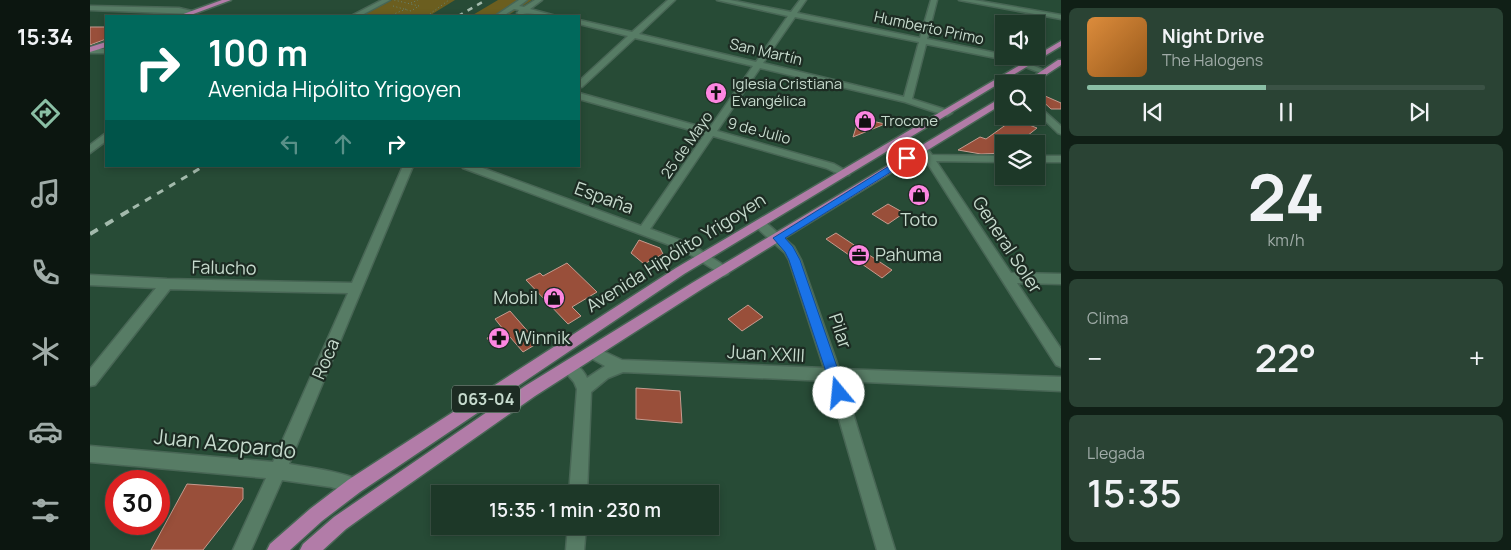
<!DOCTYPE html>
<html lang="es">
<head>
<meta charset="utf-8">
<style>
	body { margin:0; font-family:Manrope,sans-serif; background:#2a4334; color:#f1f3f6; height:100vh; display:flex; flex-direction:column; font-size:19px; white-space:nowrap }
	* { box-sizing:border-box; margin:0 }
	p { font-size:16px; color:#a0aca8 }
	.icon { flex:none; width:28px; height:28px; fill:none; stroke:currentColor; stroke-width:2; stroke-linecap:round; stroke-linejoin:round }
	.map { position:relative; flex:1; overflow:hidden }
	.details { display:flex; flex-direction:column; gap:8px; padding:8px; background:#101f16; width:450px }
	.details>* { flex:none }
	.hud { position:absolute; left:15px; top:15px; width:475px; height:152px; border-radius:0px; box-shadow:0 2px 8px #0003,0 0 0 1px #3b5245; background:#00695c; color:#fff; overflow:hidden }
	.controls { position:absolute; left:905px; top:15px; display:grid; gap:10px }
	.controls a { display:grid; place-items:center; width:50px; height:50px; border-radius:0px; background:#1d3828; box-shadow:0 2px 8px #0003,0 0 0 1px #3b5245; font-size:25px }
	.speed { position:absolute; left:15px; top:470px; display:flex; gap:10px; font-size:25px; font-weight:700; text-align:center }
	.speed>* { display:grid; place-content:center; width:65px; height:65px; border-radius:50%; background:#1d3828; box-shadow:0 2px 8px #0003,0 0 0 1px #3b5245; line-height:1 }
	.speed .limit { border:8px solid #d22; background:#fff; color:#111 }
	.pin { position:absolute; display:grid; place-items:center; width:42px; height:42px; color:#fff; margin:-21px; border:2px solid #fff; border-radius:50%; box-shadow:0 1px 5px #0007 }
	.me { position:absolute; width:55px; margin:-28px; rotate:343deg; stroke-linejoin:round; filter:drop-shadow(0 0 4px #0008) }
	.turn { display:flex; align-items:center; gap:18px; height:105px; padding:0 20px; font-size:22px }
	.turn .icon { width:65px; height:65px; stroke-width:2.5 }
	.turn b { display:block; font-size:35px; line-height:42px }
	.lanes { display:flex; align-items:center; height:48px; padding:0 20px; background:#0003; justify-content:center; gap:25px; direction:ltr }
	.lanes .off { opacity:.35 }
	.big { font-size:38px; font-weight:600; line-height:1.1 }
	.details .card { flex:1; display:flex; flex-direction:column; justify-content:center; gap:8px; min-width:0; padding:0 18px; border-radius:8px; background:#2a4334 }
	.details .dial { align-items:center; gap:0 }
	.dial b { font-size:65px; line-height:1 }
	.song { display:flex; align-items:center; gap:15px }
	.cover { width:60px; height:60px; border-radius:8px; background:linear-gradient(135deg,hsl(30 70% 55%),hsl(30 70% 35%)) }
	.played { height:5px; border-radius:2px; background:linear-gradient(90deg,#8abfa5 45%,#3b5245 45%) }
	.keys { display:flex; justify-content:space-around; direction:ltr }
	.heat { display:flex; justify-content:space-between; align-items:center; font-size:28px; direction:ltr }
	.trip { position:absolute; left:341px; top:485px; width:288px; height:50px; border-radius:0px; background:#1d3828; box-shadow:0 2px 8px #0003,0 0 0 1px #3b5245; font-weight:600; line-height:50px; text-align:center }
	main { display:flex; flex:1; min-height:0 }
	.menu { display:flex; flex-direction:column; width:90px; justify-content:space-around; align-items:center; background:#0c1610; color:#a0aca8 }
	.menu .icon { width:35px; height:35px }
	.menu .active { color:#8abfa5 }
	.menu b { font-size:22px; color:#f1f3f6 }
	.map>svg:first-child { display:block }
</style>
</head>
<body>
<main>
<nav class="menu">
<b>15:34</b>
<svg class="icon active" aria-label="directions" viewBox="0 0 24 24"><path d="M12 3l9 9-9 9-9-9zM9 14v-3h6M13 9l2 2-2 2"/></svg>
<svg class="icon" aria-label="music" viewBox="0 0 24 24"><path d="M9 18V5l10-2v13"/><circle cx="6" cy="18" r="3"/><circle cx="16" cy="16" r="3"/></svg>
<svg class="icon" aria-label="phone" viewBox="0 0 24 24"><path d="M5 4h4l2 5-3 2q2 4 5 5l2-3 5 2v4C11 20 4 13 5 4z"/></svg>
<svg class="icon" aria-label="climate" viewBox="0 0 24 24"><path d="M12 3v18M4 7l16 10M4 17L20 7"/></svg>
<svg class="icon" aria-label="car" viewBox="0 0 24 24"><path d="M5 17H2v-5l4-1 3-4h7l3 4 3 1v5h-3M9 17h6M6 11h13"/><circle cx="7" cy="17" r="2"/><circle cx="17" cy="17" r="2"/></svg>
<svg class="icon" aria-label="filters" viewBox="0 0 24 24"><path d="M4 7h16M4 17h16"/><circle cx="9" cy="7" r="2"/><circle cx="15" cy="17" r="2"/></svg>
</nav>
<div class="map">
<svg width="971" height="550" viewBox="0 0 971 550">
	<rect width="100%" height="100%" fill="#274b36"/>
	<path fill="#6b5e1f" d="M302,0h63l-26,16h-69z
		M408,0h34l-25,16h-36z"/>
	<path fill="#994f3a" stroke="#c69b8f" d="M0,27h16v12l-16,6z
		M946,92l25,11v6h-10l-15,-14z
		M769,118l26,6 -32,13z
		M924,119l23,9 -10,8 2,3 -25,5v9l-23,1 -23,-4 22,-13 6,2z
		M798,204l16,9 -16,11 -16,-10z
		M746,233l56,37 -10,8 -56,-39z
		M549,240l21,8 3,6 -19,10 -13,-11z
		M477,263l30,29 -25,15 9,9 -13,8 -42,-44 14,-7 3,3z
		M658,305l15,12 -21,14 -14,-12z
		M420,311l28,32 -15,9 -13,-15 -17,10 -6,-9 16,-9 -8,-10z
		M546,388l44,3 2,32 -46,-4z
		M97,484l56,4v11l-40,51h-52z"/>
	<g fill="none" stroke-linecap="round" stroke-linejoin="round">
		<g stroke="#486655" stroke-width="3">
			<path id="minor" d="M292,0h8l-30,16h-9z
				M429,0h8l-8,6 5,1 11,-7h7l-12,9 26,7c-12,1 -25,-5 -36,-1l-3,-2 2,-3 -5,-1 -11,7h-8z
				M578,0h7l-36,34 117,28 32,-46 -71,-16h13l61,12 9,-12h6l-9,13 123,25 11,-38h6l-10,39 84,17 37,16 -4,2 -38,-14 -80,-16 -14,55 38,12 2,2 -5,3 -42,-14 -145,-34 -43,63 117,33 16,9 -1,2h-8l-15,-7 -113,-32 -63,93 41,15 37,24 2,3 -2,3 -4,2 -41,-26 -220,-82 -1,-2h15l164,60 64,-92 -126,-35v-6l130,36 44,-63 -118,-28 -53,49h-3v-6l49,-45 -49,-12v-4l53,12zM705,17l124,25 -15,55 -141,-34z
				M869,0h15l87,15v4z
				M0,6l89,2 17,4 -3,2 -103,-4z
				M0,49h16v4h-16z
				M905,80l9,4v6l-13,-7z
				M946,104l25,22v8l-3,-1 -22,-21z
				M16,133v8l-16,12v-8z
				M832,145l3,1 7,9 72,1v6l-68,-1 75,112 50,1v10l-44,-1 44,66v18l-5,-2 -130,-204h-19l-5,-3 5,-3h15l-5,-7z
				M946,156h25v6h-25z
				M313,166h10l-124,298c24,4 48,7 71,16l2,6 -2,6 -6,2 -23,-7 -49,-7 -31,70h-18l33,-72 -176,-16v-16l183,16 75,-169 -178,-4 -75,96 -5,1v-17l66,-81 -66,-3v-10l77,4 185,4z
				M670,220l4,1 30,26 7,13 38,109 222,8v14l-218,-10 52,169h-18l-49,-169 -205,-9 -15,6 -17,14 -4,102h-18l8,-105 -3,-7 -13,-15 2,-4c10,-4 20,6 24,15l18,-12 -18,-10 -2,-4 2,-4 5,-2 30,14 202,8 -35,-108 -4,-7 -29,-26 -2,-3 2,-3z
				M478,526h18l-2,24h-18z"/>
		</g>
		<g stroke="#486655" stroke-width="3">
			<path id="major" d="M132,0h9l-43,16h-10z
				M971,41v5l-377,228 -324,218 -38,29 -32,29h-23l3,-6 40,-35 38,-29 328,-212z
				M16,42v5l-16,5v-5z
				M968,60h3v5l-29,19h-10z
				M914,96v7l-302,186 -167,107 -157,110 -32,23 -23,21h-23l3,-6 31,-27 191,-131 167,-103z"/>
		</g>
		<path stroke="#668472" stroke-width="1" stroke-dasharray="1 2.5" stroke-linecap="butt" d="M321,3l7,-3
			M303,6l18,5 8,-5 -25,-6
			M299,16l17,-7
			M337,16l22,-16"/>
		<use href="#minor" fill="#577c65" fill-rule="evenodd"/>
		<use href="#major" fill="#b27ca8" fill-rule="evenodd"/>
		<path stroke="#a3baac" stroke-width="2.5" stroke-dasharray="5.5 5.5" stroke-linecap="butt" d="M368,16l28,-16"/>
		<path stroke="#a3baac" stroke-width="3" stroke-dasharray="7 7" stroke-linecap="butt" d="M43,208l71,-42"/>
		<path stroke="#a3baac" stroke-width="4" stroke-dasharray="9 9" stroke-linecap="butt" d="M0,234l45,-27"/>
	</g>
	<path fill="#1a73e8" stroke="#114b97" d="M817,155l3,1v4l-125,78 8,9 7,13 46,133 -2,5 -5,1 -4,-1 -2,-5 -44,-133 -4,-8 -12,-14z"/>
	<defs>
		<g id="church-disc" transform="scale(1.125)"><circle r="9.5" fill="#fd86e1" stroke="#1d2c23"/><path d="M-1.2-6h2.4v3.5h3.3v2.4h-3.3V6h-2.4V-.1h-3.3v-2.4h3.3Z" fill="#111"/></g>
		<g id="shop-disc" transform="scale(1.125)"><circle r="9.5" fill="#fd86e1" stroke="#1d2c23"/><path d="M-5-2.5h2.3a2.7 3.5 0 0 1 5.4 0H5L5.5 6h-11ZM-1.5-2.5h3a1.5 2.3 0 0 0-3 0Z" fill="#111"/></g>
		<g id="office-disc" transform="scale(1.125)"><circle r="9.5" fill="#fd86e1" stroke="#1d2c23"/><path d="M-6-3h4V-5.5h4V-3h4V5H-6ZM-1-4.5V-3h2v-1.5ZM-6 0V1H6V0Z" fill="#111"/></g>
		<g id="pharmacy-disc" transform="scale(1.125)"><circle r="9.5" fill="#fd86e1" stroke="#1d2c23"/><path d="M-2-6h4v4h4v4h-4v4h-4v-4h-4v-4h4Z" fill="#111"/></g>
	</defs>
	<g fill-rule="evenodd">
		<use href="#church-disc" x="626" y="93"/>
		<use href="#shop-disc" x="775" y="121"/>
		<use href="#shop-disc" x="829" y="195"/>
		<use href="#office-disc" x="769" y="255"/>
		<use href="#shop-disc" x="464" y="298"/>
		<use href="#pharmacy-disc" x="409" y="338"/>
	</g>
	<g text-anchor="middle" stroke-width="4.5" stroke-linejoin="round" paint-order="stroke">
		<g font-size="15" fill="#c6dacd" stroke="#1d2c23">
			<text transform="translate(839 28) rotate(12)" y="5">Humberto Primo</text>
			<text transform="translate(676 52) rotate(13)" y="5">San Martín</text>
			<text transform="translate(669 131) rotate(15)" y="5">9 de Julio</text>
			<text transform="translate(597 145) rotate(-55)" y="5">25 de Mayo</text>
		</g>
		<g font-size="15" fill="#c6dacd" stroke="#1d2c23" text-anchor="start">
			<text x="642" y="89">Iglesia Cristiana<tspan x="642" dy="17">Evangélica</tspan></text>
			<text x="791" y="126">Trocone</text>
		</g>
		<rect fill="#1d2c23" stroke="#93a69a" stroke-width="1" x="362" y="385.5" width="68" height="27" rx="4"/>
		<g font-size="16" font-weight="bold" fill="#c6dacd">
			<text x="396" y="405">063-04</text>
		</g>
		<g font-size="18" fill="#c6dacd" stroke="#1d2c23">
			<text transform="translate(514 198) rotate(20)" y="6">España</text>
			<text transform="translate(917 245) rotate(57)" y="6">General Soler</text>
			<text transform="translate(586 253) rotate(-32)" y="6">Avenida Hipólito Yrigoyen</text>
			<text transform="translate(134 268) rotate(1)" y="6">Falucho</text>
			<text transform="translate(750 331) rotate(71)" y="6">Pilar</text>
			<text transform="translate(676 354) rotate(3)" y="6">Juan XXIII</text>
			<text transform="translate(236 359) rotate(-67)" y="6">Roca</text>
		</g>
		<g font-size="18" fill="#c6dacd" stroke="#1d2c23" text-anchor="start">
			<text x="829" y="226" text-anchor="middle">Toto</text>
			<text x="785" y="261">Pahuma</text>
			<text x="448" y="304" text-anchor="end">Mobil</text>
			<text x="425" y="344">Winnik</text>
		</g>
		<g font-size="21" fill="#c6dacd" stroke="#1d2c23">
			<text transform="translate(135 444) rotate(6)" y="7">Juan Azopardo</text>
		</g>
	</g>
</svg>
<div class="controls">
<a><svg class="icon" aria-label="sound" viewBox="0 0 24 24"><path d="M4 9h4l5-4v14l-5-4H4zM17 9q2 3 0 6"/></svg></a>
<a><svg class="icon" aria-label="search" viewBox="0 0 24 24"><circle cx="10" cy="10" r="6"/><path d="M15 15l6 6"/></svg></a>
<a><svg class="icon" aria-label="layers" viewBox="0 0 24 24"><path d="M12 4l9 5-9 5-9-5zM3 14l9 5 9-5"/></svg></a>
</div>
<div class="speed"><div class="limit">30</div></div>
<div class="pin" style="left:817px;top:158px;background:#d93025"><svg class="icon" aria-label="arrive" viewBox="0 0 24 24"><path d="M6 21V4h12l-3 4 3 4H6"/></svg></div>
<svg class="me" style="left:749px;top:393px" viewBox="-20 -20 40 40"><circle r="19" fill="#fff"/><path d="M0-13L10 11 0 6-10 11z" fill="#1a73e8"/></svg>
<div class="trip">15:35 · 1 min · 230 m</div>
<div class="hud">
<div class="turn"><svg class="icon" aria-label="right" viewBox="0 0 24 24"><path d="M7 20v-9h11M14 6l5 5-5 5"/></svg><div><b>100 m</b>Avenida Hipólito Yrigoyen</div></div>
<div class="lanes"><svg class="icon off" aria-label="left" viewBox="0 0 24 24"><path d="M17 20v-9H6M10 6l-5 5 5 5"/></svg><svg class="icon off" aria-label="ahead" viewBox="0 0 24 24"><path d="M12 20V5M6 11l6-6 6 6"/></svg><svg class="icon" aria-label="right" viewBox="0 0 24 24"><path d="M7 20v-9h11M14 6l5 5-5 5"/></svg></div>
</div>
</div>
<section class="details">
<div class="card">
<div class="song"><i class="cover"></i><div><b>Night Drive</b><p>The Halogens</p></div></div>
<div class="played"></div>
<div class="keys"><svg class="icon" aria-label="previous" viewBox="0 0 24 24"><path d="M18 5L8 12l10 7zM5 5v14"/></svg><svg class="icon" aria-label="pause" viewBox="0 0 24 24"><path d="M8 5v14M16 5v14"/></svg><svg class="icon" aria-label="next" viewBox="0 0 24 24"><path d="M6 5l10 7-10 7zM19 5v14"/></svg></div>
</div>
<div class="card dial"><b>24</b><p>km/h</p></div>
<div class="card"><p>Clima</p>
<div class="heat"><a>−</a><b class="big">22°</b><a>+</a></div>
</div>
<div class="card"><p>Llegada</p><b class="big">15:35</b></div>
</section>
</main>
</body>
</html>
